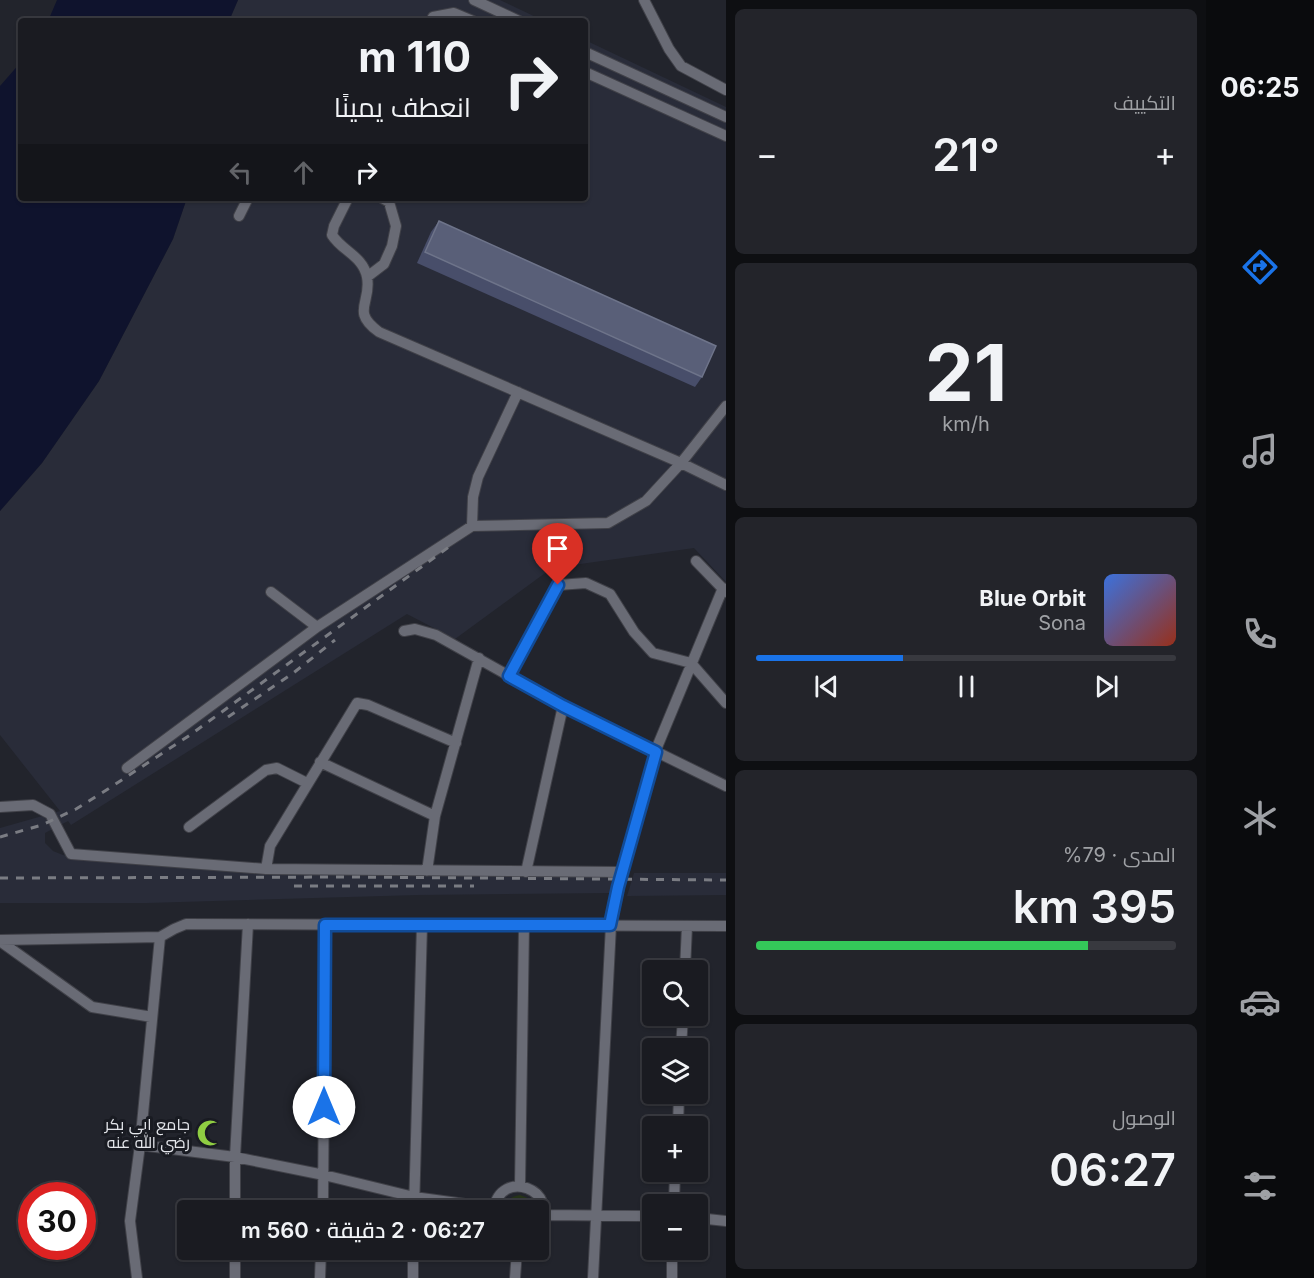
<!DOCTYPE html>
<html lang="ar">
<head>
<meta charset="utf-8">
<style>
	body { margin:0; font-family:Inter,Cairo,sans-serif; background:#23242a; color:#f1f3f6; direction:rtl; height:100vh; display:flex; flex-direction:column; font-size:22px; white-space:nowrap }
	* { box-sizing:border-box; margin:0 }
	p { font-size:20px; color:#9fa1a5 }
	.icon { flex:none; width:33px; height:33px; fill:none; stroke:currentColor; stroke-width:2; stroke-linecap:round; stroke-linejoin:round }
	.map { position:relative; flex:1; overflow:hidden; direction:ltr }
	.panel { display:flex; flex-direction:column; gap:9px; padding:9px; background:#0e0f12; width:480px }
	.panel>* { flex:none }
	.guide { position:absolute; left:18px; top:18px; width:570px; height:183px; border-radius:6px; box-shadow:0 2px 4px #0004,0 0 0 2px #38393f; direction:rtl; background:#1a1b21; color:#f1f3f6; overflow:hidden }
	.fabs { position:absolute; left:642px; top:960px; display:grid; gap:12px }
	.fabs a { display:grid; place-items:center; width:66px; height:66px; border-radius:6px; background:#1a1b21; box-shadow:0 2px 4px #0004,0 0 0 2px #38393f; font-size:30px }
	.speed { position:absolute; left:18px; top:1182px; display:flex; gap:12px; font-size:30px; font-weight:700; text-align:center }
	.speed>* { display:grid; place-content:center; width:78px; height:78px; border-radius:50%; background:#1a1b21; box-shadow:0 2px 4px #0004,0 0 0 2px #38393f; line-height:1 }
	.speed .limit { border:9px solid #d22; background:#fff; color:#111 }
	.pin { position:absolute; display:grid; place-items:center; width:51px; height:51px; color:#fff; margin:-62px -26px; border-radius:50% 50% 50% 0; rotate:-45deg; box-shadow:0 0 6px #0007 }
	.pin .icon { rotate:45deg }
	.me { position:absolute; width:66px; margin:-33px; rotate:0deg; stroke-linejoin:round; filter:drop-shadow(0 0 4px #0008) }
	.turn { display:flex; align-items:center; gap:21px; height:126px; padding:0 18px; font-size:27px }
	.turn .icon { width:78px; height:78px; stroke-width:2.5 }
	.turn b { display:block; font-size:42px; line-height:51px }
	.lanes { display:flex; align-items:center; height:57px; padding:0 18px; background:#0003; justify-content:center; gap:30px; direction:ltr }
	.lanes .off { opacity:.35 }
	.big { font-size:45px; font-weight:600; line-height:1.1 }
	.panel .widget { flex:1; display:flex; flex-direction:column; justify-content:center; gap:9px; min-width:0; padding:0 21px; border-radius:9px; background:#23242a }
	.panel .dial { align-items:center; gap:0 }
	.dial b { font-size:78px; line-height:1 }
	.song { display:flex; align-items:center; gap:18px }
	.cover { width:72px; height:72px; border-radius:9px; background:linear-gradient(135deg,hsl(220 70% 55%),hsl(10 70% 35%)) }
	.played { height:6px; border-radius:3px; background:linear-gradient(90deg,#1a73e8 35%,#38393f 35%) }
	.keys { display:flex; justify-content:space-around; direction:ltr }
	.heat { display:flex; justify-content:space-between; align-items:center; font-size:33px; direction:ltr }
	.charge { height:9px; border-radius:4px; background:linear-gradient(90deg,#34c759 79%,#38393f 0) }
	.trip { position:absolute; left:177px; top:1200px; width:372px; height:60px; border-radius:6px; background:#1a1b21; box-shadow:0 2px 4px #0004,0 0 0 2px #38393f; font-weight:600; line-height:60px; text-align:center; direction:rtl }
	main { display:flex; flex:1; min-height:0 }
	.menu { display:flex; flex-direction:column; width:108px; justify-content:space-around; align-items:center; background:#0a0b0d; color:#9fa1a5 }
	.menu .icon { width:42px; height:42px }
	.menu .selected { color:#1a73e8 }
	.menu b { font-size:27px; color:#f1f3f6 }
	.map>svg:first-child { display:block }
</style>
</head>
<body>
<main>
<nav class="menu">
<b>06:25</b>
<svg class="icon selected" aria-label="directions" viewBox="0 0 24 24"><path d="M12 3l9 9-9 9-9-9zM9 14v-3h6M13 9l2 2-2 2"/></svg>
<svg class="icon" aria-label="music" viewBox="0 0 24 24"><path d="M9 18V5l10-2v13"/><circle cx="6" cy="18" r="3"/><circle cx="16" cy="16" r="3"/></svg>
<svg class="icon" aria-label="phone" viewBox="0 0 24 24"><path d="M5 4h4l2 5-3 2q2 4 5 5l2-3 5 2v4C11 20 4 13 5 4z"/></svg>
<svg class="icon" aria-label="climate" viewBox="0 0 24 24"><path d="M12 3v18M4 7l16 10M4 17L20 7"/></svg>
<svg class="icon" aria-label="car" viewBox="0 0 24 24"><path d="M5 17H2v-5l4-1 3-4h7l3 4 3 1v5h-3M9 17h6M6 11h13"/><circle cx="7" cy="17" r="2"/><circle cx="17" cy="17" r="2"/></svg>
<svg class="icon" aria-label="filters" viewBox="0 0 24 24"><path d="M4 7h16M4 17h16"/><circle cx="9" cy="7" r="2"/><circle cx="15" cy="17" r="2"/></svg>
</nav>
<section class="panel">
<div class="widget"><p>التكييف</p>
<div class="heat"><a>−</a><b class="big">21°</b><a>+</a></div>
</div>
<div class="widget dial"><b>21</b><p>km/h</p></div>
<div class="widget">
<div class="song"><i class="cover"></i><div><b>Blue Orbit</b><p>Sona</p></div></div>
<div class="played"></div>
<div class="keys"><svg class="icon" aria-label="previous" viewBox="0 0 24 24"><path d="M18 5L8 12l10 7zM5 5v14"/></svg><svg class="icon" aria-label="pause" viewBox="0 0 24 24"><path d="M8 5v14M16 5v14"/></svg><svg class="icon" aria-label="next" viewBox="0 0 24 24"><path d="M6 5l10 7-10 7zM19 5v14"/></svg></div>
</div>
<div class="widget"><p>المدى · 79%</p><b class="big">395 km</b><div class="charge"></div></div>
<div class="widget"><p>الوصول</p><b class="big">06:27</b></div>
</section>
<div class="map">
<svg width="726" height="1278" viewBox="0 0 726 1278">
	<rect width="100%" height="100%" fill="#22242c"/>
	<path fill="#292c39" d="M238,0h262l44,21h-315z
		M585,40l141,67v475l-32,-34 -142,20 -97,71 -48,-25 -336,211 -3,-4 -23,12v10l8,8 10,4 96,10 455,8 -4,20 -192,2 -271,8h-147v-75l60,-17 -60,-76v-224l42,-48 57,-82 74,-142 14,-41h398z
		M634,873h92v22l-99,1z"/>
	<path fill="#263418" d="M520,1195l10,4 5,11h-32c2,-9 8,-14 17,-15z"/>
	<path fill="#0f132d" d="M57,0h181l-9,21h-181z
		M21,62v136h166l-14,41 -74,142 -57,82 -42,48v-425z"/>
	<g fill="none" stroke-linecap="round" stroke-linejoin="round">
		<g stroke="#404148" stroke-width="12">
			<path id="minor" d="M474,0l45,21
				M644,0l25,49 12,17 45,24
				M431,21l2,-4 21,-4 19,8
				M585,52l141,65
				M585,72l141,64
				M348,198l-14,28 -2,9c10,16 31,21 35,42 5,26 -17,34 12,55l302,131 45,22
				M239,216l9,-18
				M367,277l17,-13 8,-18 4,-20 -7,-24 -7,-4
				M472,526l1,-29 5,-20 40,-85
				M696,561l30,31
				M271,592l46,35
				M404,631l11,-2 21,6 127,71 163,80
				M509,676l49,-91 28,-2 24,11 24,38 19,21 38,10 35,40
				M320,762l115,54
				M127,768l190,-141 155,-101 136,-3 38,-22 35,-38 45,-57
				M0,807l33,-2 17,9 21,40 195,15 356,3
				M189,827l77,-57 11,-2 30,15
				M266,869l4,-23 87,-143 11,2 88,38
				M427,871l8,-55 44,-158
				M526,872l37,-166
				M0,940l160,-3 14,-8 12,-5 540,2
				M0,941l92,66 60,10
				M685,970l2,-44
				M681,1048l2,-32
				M678,1126l1,-32
				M140,1145l95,12 89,18 90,22 80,11
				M520,1186l4,-260
				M674,1204l1,-32
				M235,1210v-53l13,-233
				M323,1210l2,-285
				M414,1210l8,-285
				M494,1210c5,-43 69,-21 44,18
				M544,1215l108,1
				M698,1218l28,3
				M137,1278l-7,-57 10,-76 20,-208
				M235,1278v-28
				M320,1278l1,-28
				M413,1278v-28
				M515,1278l2,-28
				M593,1278l18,-353 8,-38 36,-135 68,-164
				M672,1278v-28"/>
		</g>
		<use href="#minor" stroke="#696b75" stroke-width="10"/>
		<path stroke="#7a7c83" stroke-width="3" stroke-dasharray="8 8" stroke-linecap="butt" d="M228,717l64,-43 43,-34
			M0,837l42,-12 34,-16 32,-20 82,-54 263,-191
			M0,878l350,-1 376,3
			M294,886h180"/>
	</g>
	<path fill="#484e6a" d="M439,221l263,156 -7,10 -278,-124 14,-31z"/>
	<path fill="#595f78" stroke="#6e748a" stroke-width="1.5" d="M439,221l277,125 -14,31 -277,-125z"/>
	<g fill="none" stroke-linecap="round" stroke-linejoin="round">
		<g stroke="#114b97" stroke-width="15">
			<path id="route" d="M324,1107l1,-182h285l8,-38 38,-135 -93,-46 -54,-30 49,-91"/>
		</g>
		<use href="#route" stroke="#1a73e8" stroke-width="10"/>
	</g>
	<defs>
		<g id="mosque-bare" transform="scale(2.07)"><path d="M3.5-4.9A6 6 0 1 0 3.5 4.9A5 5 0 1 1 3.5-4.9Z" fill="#8fcd42" stroke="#191b22" stroke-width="2.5" paint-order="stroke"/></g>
	</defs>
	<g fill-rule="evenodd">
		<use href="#mosque-bare" x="210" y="1133"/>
	</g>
	<g text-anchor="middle" stroke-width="6" stroke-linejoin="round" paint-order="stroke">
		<g font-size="16" fill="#e4e6eb" stroke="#191b22" text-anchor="end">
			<text x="190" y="1130">جامع ابي بكر<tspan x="190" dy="18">رضي الله عنه</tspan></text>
		</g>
	</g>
</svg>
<div class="fabs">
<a><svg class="icon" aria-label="search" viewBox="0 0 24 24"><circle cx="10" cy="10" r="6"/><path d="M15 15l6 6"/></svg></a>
<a><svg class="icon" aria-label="layers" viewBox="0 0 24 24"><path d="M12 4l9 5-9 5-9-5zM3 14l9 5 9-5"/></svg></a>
<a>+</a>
<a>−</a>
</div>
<div class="speed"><div class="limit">30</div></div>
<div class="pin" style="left:558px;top:585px;background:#d93025"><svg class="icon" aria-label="arrive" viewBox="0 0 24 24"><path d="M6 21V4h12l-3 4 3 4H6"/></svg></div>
<svg class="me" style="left:324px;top:1107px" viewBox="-20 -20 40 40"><circle r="19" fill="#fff"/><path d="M0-13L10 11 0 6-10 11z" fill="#1a73e8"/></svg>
<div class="trip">06:27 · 2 دقيقة · 560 m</div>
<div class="guide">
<div class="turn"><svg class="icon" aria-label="right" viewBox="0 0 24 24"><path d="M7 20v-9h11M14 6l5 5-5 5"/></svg><div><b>110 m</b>انعطف يمينًا</div></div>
<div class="lanes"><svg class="icon off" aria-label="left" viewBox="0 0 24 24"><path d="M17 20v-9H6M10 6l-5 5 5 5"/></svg><svg class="icon off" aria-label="ahead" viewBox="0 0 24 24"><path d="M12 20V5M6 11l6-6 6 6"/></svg><svg class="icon" aria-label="right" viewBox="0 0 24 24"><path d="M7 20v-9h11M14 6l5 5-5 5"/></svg></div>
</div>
</div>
</main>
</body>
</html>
